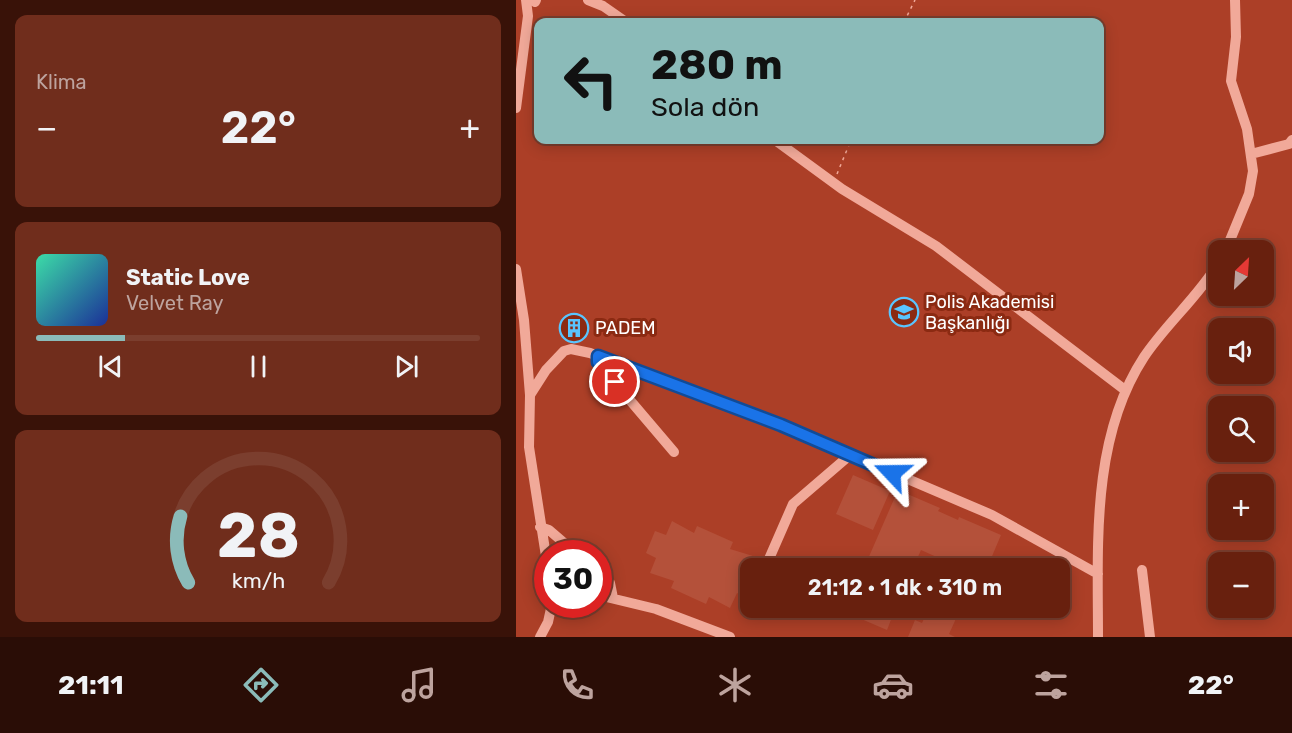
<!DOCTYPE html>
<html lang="tr">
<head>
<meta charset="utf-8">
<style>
	body { margin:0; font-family:Rubik,sans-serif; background:#702d1c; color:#f1f3f6; height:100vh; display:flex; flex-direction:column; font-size:22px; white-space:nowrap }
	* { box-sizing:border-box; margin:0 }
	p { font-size:20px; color:#bda39e }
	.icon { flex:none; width:33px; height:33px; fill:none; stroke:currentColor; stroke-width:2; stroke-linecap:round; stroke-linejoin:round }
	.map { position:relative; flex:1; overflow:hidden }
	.drawer { display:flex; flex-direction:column; gap:15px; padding:15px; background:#391208; width:516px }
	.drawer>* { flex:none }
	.hud { position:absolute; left:18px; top:18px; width:570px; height:126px; border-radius:12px; box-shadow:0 3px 15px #0003,0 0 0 2px #7b3e2e; background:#8bbbb9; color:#111; overflow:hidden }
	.needle { width:39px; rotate:25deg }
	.controls { position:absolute; left:692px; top:240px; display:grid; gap:12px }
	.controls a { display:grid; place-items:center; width:66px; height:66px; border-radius:12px; background:#68200e; box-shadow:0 3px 15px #0003,0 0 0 2px #7b3e2e; font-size:30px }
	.speed { position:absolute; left:18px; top:540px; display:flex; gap:12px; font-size:30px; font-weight:700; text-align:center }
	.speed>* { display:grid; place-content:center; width:78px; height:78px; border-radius:50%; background:#68200e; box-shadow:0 3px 15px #0003,0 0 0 2px #7b3e2e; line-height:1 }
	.speed .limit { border:9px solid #d22; background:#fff; color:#111 }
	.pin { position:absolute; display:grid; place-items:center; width:51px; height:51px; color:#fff; margin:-26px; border:3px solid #fff; border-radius:50%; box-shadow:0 2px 6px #0007 }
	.me { position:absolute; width:66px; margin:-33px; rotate:293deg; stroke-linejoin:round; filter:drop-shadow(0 0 4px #0008) }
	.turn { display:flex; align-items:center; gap:21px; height:126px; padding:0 18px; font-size:27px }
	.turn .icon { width:78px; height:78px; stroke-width:2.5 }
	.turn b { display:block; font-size:42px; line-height:51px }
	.big { font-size:45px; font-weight:600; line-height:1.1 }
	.drawer .card { flex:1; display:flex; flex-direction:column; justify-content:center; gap:9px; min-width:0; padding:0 21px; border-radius:12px; background:#702d1c }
	.drawer .dial { align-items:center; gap:0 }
	.dial svg { height:156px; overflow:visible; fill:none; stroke:#7b3e2e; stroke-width:7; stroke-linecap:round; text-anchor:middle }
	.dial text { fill:#f1f3f6; stroke:none }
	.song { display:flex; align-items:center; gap:18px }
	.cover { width:72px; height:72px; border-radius:9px; background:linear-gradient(135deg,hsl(160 70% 55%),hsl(230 70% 35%)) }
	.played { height:6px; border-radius:3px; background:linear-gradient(90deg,#8bbbb9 20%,#7b3e2e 20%) }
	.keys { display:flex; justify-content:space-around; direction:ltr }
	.heat { display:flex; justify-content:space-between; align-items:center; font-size:33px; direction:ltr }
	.trip { position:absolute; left:224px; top:558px; width:330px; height:60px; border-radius:12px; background:#68200e; box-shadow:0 3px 15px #0003,0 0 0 2px #7b3e2e; font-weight:600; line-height:60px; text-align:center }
	.tab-bar { display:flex; height:96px; justify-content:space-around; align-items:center; background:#2a0d06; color:#bda39e }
	.tab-bar .icon { width:42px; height:42px }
	.tab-bar .active { color:#8bbbb9 }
	.tab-bar b { font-size:27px; color:#f1f3f6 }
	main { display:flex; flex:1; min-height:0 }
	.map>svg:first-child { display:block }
</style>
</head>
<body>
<main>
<section class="drawer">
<div class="card"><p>Klima</p>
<div class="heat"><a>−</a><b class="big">22°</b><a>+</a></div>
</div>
<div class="card">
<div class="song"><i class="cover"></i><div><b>Static Love</b><p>Velvet Ray</p></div></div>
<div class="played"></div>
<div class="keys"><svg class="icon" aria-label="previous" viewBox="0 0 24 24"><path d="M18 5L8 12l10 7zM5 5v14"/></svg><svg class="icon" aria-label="pause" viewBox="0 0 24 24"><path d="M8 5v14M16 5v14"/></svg><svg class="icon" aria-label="next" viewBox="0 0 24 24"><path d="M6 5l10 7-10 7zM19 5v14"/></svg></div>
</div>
<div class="card dial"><svg viewBox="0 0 100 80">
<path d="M14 69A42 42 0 1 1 86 69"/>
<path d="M14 69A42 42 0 0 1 10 35" stroke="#8bbbb9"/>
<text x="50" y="56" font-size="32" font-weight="700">28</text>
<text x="50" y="72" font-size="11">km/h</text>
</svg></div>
</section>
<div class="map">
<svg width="776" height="637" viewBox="0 0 776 637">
	<rect width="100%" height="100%" fill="#8b2a12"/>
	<path fill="#ac3f27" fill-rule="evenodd" d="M0,0h776v637h-776zM22,22h562v118h-562zM702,250h45v46h-45zM702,328h45v46h-45zM702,406h45v46h-45zM702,484h45v46h-45zM32,554h50v50h-50zM702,562h45v46h-45zM234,568h309v40h-309z"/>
	<path fill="#b4513a" d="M54,315l10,2v4l5,1 -2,15 -6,-1 -1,5 -9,-1v-5l-5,-1 2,-15 5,1z
		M337,475l37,16 -17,39 -37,-16z
		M382,490l42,18 -2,3 20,9 1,-3 42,18 -14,33h-50l4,-9 -20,-9 -8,18h-49z
		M156,521l22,12 3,-7 36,16 -3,7 23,7 -6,14 3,2 -2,26 -11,-5 -7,15 -21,-11 -3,7 -35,-16 3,-7 -24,-8 6,-15 -10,-5 9,-22 11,4z
		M331,608h41l6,4 -7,18 -42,-18z
		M413,608h40l-3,7 -7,-3 -10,22 6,3h-47l7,-17 7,3z"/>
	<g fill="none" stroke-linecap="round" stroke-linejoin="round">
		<path stroke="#f1a999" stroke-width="1.5" stroke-dasharray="3 4.5" stroke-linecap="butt" d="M388,22l11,-22
			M321,174l14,-34"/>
		<path stroke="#f1a999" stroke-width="10" d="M72,0l15,6 23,16
			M19,2l1,-2
			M0,108l12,-92 -2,-16
			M259,140l67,49 94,57 189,144
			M735,154l38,-10 3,-4
			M710,250l23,-56 4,-23 -6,-42 -16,-48 5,-44 -1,-37
			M0,269l8,51 6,75
			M82,356l2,9 74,87
			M24,527l9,3 28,24
			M249,568l28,-64 57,-49
			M32,569l-19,-122 1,-52 16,-25 18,-19 7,-2 19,4 191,72 211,90 106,59
			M626,570l8,67
			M82,572l12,11 3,15
			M82,595l58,14 74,28
			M24,637l8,-15 4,-18
			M582,637c0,-93 -7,-199 46,-280 22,-33 53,-59 74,-93"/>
	</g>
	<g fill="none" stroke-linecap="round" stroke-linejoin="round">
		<g stroke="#114b97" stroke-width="15">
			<path id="route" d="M99,382l-17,-20v-6l183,69 111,48"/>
		</g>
		<use href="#route" stroke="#1a73e8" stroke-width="10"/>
	</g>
	<defs>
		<g id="university-ring" transform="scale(1.5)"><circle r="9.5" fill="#8b2a12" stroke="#59c5ff" stroke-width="1.5"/><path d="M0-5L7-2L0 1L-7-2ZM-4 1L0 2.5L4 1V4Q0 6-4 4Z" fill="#59c5ff"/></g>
		<g id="building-ring" transform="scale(1.5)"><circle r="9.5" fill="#8b2a12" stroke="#59c5ff" stroke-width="1.5"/><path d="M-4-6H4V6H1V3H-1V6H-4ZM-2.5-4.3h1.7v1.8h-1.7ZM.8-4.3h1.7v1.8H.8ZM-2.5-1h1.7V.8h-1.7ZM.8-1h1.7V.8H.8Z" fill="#59c5ff"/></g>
	</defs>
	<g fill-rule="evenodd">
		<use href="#university-ring" x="388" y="312"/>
		<use href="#building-ring" x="58" y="328"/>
	</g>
	<g text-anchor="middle" stroke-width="6" stroke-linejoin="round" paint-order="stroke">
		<g font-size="18" fill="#fff" stroke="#8b2a12" text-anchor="start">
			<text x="409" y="308">Polis Akademisi<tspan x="409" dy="21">Başkanlığı</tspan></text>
			<text x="79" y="334">PADEM</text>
		</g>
	</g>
</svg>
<div class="controls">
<a><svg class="needle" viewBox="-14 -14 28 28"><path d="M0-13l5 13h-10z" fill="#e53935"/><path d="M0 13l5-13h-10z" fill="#bda39e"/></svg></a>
<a><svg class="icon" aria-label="sound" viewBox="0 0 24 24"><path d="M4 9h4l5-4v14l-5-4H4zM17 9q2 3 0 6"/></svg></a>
<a><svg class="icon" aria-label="search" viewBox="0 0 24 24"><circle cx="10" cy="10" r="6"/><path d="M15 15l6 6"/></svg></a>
<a>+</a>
<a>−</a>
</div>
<div class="speed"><div class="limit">30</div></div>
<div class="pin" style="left:99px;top:382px;background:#d93025"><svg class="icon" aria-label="arrive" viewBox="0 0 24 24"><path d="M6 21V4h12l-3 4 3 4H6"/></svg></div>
<svg class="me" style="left:376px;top:473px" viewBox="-20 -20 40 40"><path d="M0-17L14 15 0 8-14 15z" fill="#1a73e8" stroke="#fff" stroke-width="4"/></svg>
<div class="trip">21:12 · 1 dk · 310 m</div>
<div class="hud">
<div class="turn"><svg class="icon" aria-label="left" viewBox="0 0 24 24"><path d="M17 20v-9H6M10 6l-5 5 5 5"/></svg><div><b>280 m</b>Sola dön</div></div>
</div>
</div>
</main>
<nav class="tab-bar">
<b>21:11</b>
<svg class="icon active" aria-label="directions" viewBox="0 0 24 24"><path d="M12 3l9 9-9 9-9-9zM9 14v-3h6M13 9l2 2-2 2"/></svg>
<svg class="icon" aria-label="music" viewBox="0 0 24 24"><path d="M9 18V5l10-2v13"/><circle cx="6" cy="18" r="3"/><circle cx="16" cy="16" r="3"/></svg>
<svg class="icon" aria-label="phone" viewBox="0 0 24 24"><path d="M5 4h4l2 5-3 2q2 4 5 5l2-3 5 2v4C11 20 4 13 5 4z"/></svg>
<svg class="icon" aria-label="climate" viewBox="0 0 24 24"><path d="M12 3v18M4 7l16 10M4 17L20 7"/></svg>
<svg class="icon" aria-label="car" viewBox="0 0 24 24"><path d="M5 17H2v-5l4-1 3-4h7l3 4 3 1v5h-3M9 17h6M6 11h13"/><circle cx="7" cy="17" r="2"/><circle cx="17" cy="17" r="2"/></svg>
<svg class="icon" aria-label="filters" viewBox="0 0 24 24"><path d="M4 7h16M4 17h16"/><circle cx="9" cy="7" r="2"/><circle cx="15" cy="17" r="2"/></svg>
<b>22°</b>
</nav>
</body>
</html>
